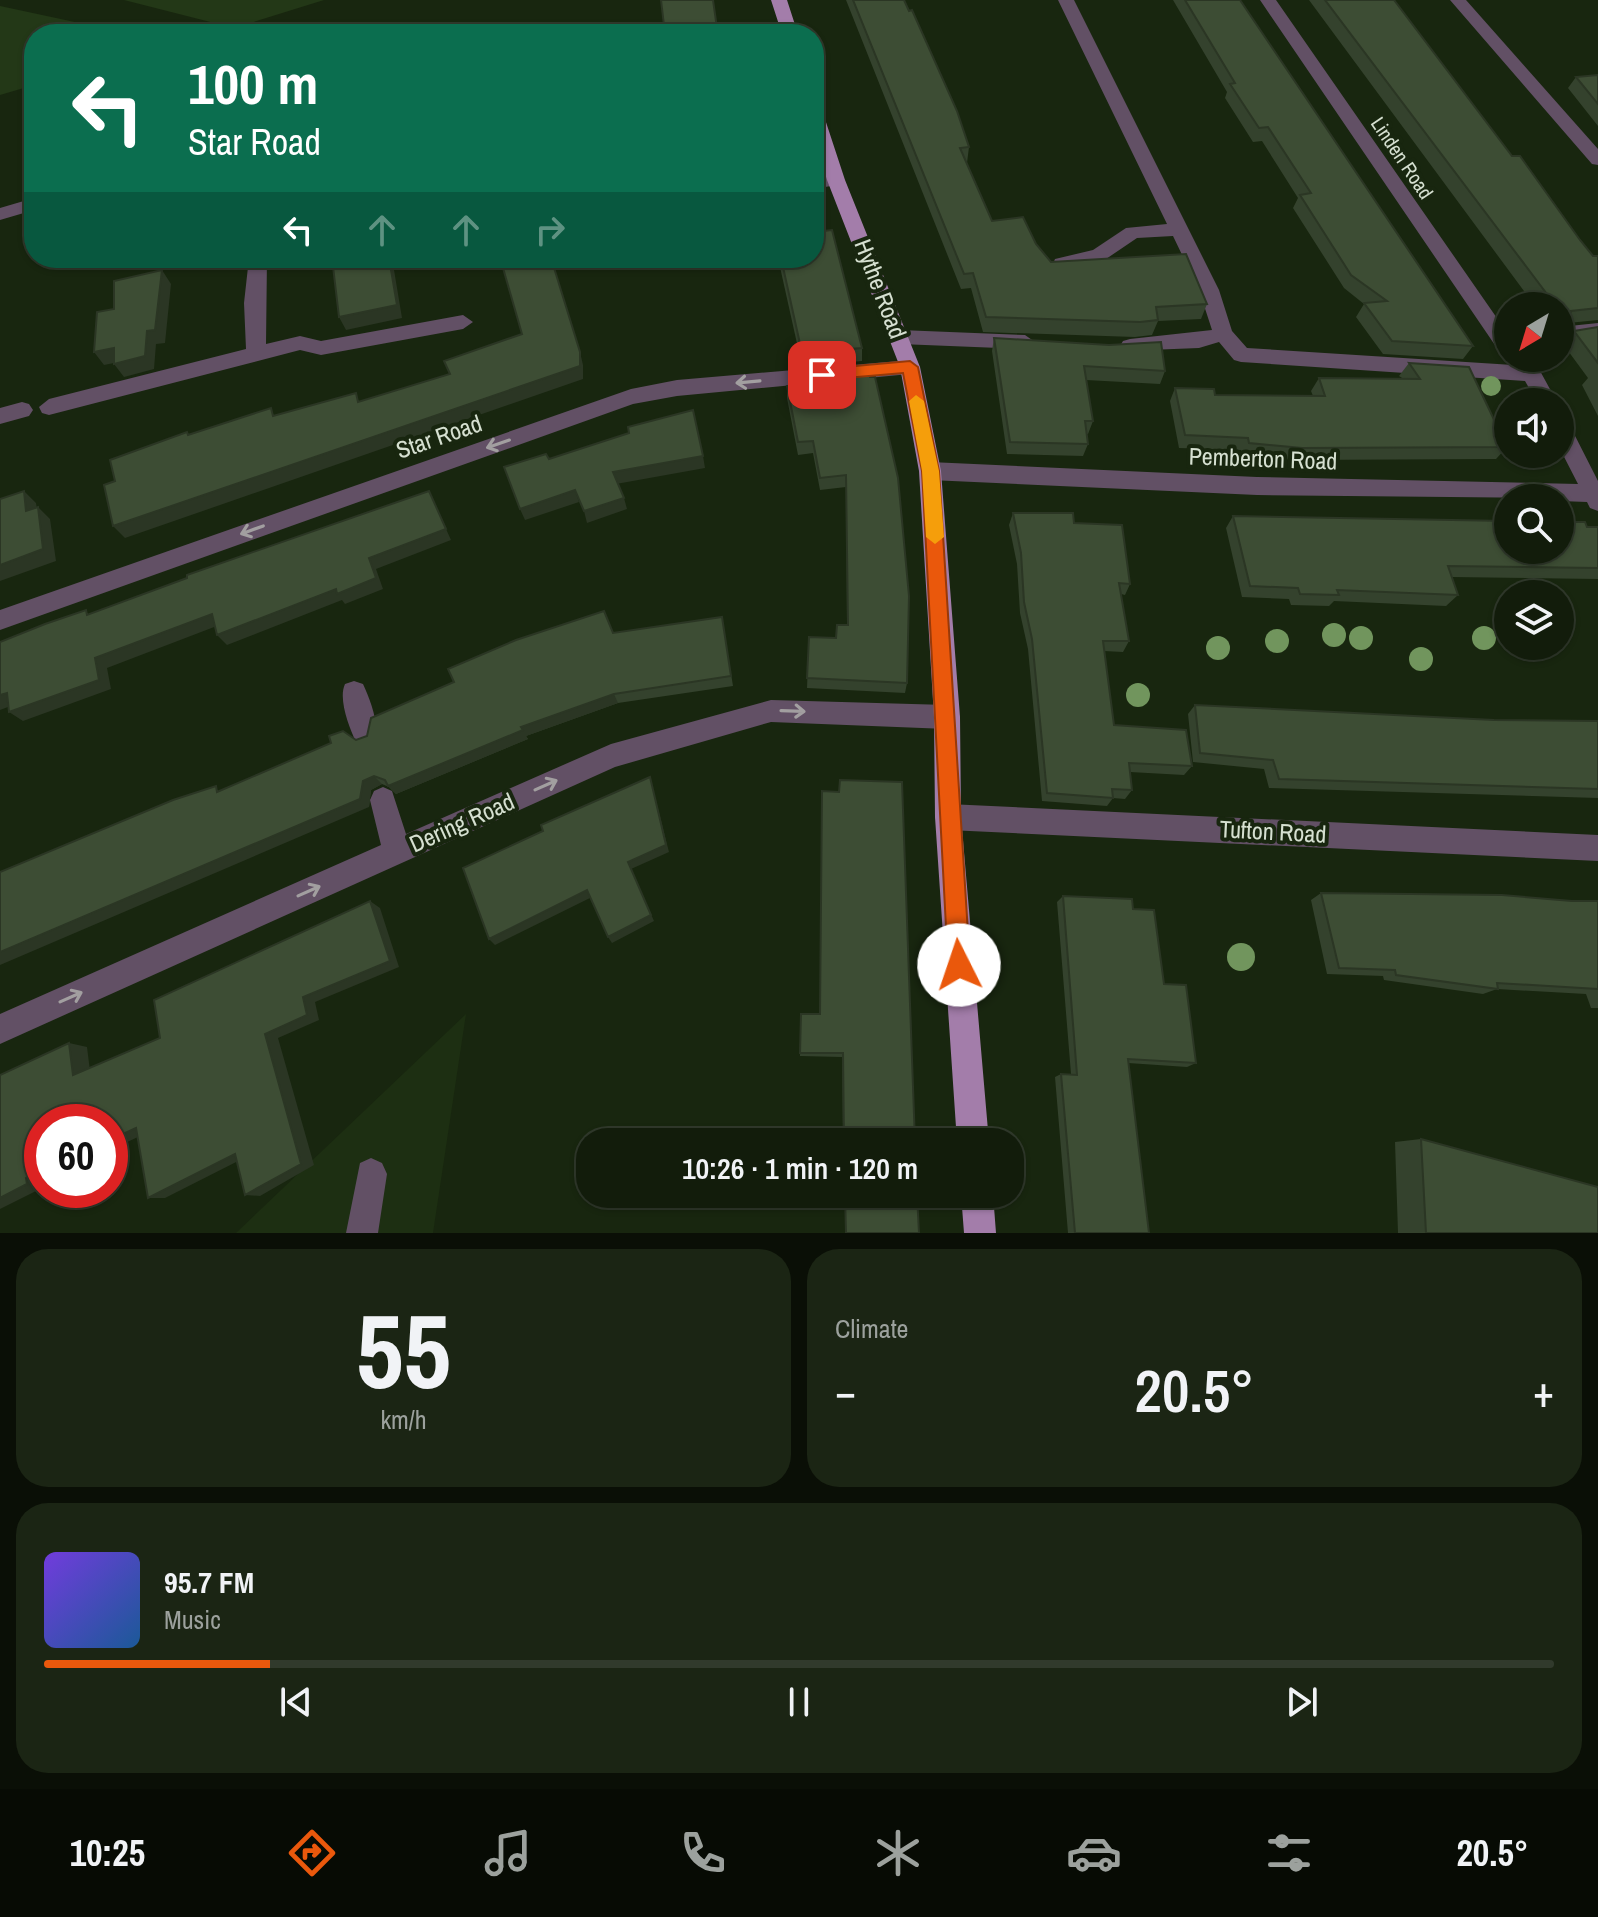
<!DOCTYPE html>
<html lang="en">
<head>
<meta charset="utf-8">
<style>
	body { margin:0; font-family:"Archivo Narrow",sans-serif; background:#1b2514; color:#f1f3f6; height:100vh; display:flex; flex-direction:column; font-size:30px; white-space:nowrap }
	* { box-sizing:border-box; margin:0 }
	p { font-size:26px; color:#9ca19d }
	.icon { flex:none; width:44px; height:44px; fill:none; stroke:currentColor; stroke-width:2; stroke-linecap:round; stroke-linejoin:round }
	.map { position:relative; height:1233px; overflow:hidden }
	.drawer { display:flex; flex-direction:column; gap:16px; padding:16px; background:#0a0f06; flex:1 }
	.drawer>* { flex:none }
	.banner { position:absolute; left:24px; top:24px; width:800px; height:244px; border-radius:32px; box-shadow:0 2px 6px #0004,0 0 0 2px #313a2c; background:#0b6e4f; color:#fff; overflow:hidden }
	.needle { width:52px; rotate:218deg }
	.buttons { position:absolute; left:1494px; top:292px; display:grid; gap:16px }
	.buttons a { display:grid; place-items:center; width:80px; height:80px; border-radius:50%; background:#121c0b; box-shadow:0 2px 6px #0004,0 0 0 2px #313a2c; font-size:40px }
	.speed { position:absolute; left:24px; top:1104px; display:flex; gap:16px; font-size:40px; font-weight:700; text-align:center }
	.speed>* { display:grid; place-content:center; width:104px; height:104px; border-radius:50%; background:#121c0b; box-shadow:0 2px 6px #0004,0 0 0 2px #313a2c; line-height:1 }
	.speed .limit { border:12px solid #d22; background:#fff; color:#111 }
	.pin { position:absolute; display:grid; place-items:center; width:68px; height:68px; color:#fff; margin:-34px; border-radius:16px; box-shadow:0 4px 12px #0006 }
	.me { position:absolute; width:88px; margin:-44px; rotate:356deg; stroke-linejoin:round; filter:drop-shadow(0 0 6px #0008) }
	.turn { display:flex; align-items:center; gap:28px; height:168px; padding:0 32px; font-size:36px }
	.turn .icon { width:104px; height:104px; stroke-width:2.5 }
	.turn b { display:block; font-size:56px; line-height:68px }
	.lanes { display:flex; align-items:center; height:76px; padding:0 32px; background:#0003; justify-content:center; gap:40px; direction:ltr }
	.lanes .off { opacity:.35 }
	.big { font-size:60px; font-weight:600; line-height:1.1 }
	.drawer .tile { flex:1; display:flex; flex-direction:column; justify-content:center; gap:12px; min-width:0; padding:0 28px; border-radius:32px; background:#1b2514 }
	.drawer .dial { align-items:center; gap:0 }
	.dial b { font-size:104px; line-height:1 }
	.song { display:flex; align-items:center; gap:24px }
	.cover { width:96px; height:96px; border-radius:12px; background:linear-gradient(135deg,hsl(260 70% 55%),hsl(210 70% 35%)) }
	.played { height:8px; border-radius:4px; background:linear-gradient(90deg,#ea580c 15%,#313a2c 15%) }
	.keys { display:flex; justify-content:space-around; direction:ltr }
	.heat { display:flex; justify-content:space-between; align-items:center; font-size:44px; direction:ltr }
	.drawer .tiles { flex:1; display:grid; gap:16px; grid-template-columns:1fr 1fr }
	.tile:last-child { grid-column:span 2 }
	.trip { position:absolute; left:576px; top:1128px; width:448px; height:80px; border-radius:32px; background:#121c0b; box-shadow:0 2px 6px #0004,0 0 0 2px #313a2c; font-weight:600; line-height:80px; text-align:center }
	.tabs { display:flex; height:128px; justify-content:space-around; align-items:center; background:#070b04; color:#9ca19d }
	.tabs .icon { width:56px; height:56px }
	.tabs .active { color:#ea580c }
	.tabs b { font-size:36px; color:#f1f3f6 }
	.map>svg:first-child { display:block }
</style>
</head>
<body>
<div class="map">
<svg width="1598" height="1233" viewBox="0 0 1598 1233">
	<rect width="100%" height="100%" fill="#18260f"/>
	<path fill="#1d2f12" d="M466,1014l-33,219h-197z"/>
	<path fill="#233817" d="M124,0h200l-90,28z
		M0,6l112,24 11,4h-89v51l-34,10z"/>
	<g fill="none" stroke-linecap="round" stroke-linejoin="round">
		<path fill="#625065" fill-rule="evenodd" d="M1058,0h16l145,290 13,41 15,17 266,17 2,-6 12,-1 12,11 18,33h-20l-12,-21 -284,-19 -7,-2 -15,-18 -20,6 -76,3 -3,-5 3,-5 7,-2 82,-9 -13,-40 -26,-54 -36,2 -31,21 -44,11 -9,-6 2,-5 38,-9 33,-22 41,-4z
			M1260,0h16l232,334v22l-7,-2z
			M1450,0h16l132,149v16l-6,-1z
			M836,174l9,6 -3,4 -28,5v-12z
			M34,198v12l-34,10v-12z
			M249,258h18l-1,86 34,-8 21,5 142,-26 10,7 -10,7 -142,26 -21,-5 -251,65 -7,-2 -3,-6 10,-8 197,-50 -2,-46z
			M1598,323v14l-38,4v-14z
			M900,330l125,5 10,7 -10,7 -125,-5 -10,-7z
			M910,360l10,7 -10,7 -233,22 -44,8 -633,226v-20l631,-221 46,-9z
			M22,402l7,2 4,6 -4,6 -29,8v-16z
			M1560,420l8,2 30,59v30l-8,-3 -3,-6 -27,-1v-3l-303,-3 -327,-15 -11,-9 11,-9 327,15 321,7 -18,-35z
			M354,681l9,3c7,15 18,43 11,58l-9,4 -9,-4c-7,-15 -18,-43 -11,-58z
			M771,700l176,5 9,4 4,8 -4,8 -9,4 -176,-7 -156,45 -615,277v-30l381,-169 -11,-45 4,-9 9,-4 9,4 14,43 205,-90z
			M948,804l650,31v26l-650,-31 -10,-4 -3,-9 3,-9z
			M371,1158l11,5 5,11 -9,59h-32l14,-70z"/>
		<path fill="#a37daa" fill-rule="evenodd" d="M771,0h16l11,34h-16z
			M814,105l8,5 23,70 75,187 21,104 19,246 1,100 28,325h-32l-22,-325 -1,-100 -15,-246 -19,-104 -73,-187 -13,-43z
			M961,1194h32l3,39h-32z"/>
	</g>
	<g fill="#71955d">
		<circle cx="1491" cy="386" r="10"/>
		<circle cx="1334" cy="635" r="12"/>
		<circle cx="1361" cy="638" r="12"/>
		<circle cx="1484" cy="638" r="12"/>
		<circle cx="1277" cy="641" r="12"/>
		<circle cx="1218" cy="648" r="12"/>
		<circle cx="1421" cy="659" r="12"/>
		<circle cx="1138" cy="695" r="12"/>
		<circle cx="1241" cy="957" r="14"/>
	</g>
	<path fill="#34422d" d="M846,0h58l65,147 -2,16 25,58 59,41 156,42 -6,15 -43,2 -6,14 -17,2 -152,-5 -12,-44 -10,1z
		M1173,0h67l233,346 -10,13 -80,-5 -27,-37 8,-13 -20,-16 -51,-80 5,-10 -36,-57 -9,1 -28,-44 2,-6z
		M1309,0h85l118,156 81,100h5v64l-30,3 -8,9v-26h-25z
		M1598,75v51l-30,-38 8,-11z
		M778,258h36l48,90v13l-60,5z
		M1598,327v89l-16,-31 6,-7 -25,-34 11,-13z
		M994,338l171,33 -5,13 -74,-4 7,41 -5,13h-1l1,10 -5,12 -76,-2 -15,-103z
		M1409,363l98,84 -11,12 -202,1 -52,-5 -1,-5 -62,-2 -9,-47 5,-13 40,7 98,1 -2,-5 8,-13h83l-3,-2z
		M867,368l40,315 -2,10 -98,-5 2,-51 27,1 11,-13 -1,-138 -26,3 -7,-37 -15,2 -11,-57v-12l20,-2v-10z
		M1013,513l61,10 56,61 -5,11 -4,-1 8,47 -6,11 -19,-1 10,74 78,41 -8,9 -54,-3 2,18 -7,9 -12,-1 -6,8 -65,-5 -14,-152 -8,-36 -3,-49 -8,-39z
		M1233,516l365,11v52l-146,-2 6,18 -12,11 -112,-5 -5,5 -38,-1 -2,-6 -47,-2 -16,-69z
		M722,617l11,69 -115,17 -92,33 2,3 -132,55 -7,-7 -7,-3 -11,6 -2,17 -147,-17 145,-54 246,-103z
		M1195,705l299,15 104,1v77l-329,-10 -5,-19 -71,-7 -5,-48z
		M1321,893l277,8v107h-7l-5,-14 -89,-5 -14,5 -99,-14 -1,-4 -56,-2 -16,-74z
		M1063,896l70,13 63,154 -9,4 -59,-4 21,170h-81l-13,-156 6,-3h10l-14,-172z
		M801,1014h18l96,128h-72l-1,-85 -42,-1z
		M1421,1139l177,94h-200l-3,-91z"/>
	<path fill="#2b3624" d="M389,258h3l10,60 -56,12 -7,-13z
		M162,270l9,14 -6,59 -9,1 -2,25 -30,8 -10,-13z
		M114,348l10,13 -20,4 -10,-13z
		M580,352l3,13v14l-458,159 -12,-12z
		M703,456l2,12 -89,16 -3,-12z
		M575,490l4,12 -54,18 -5,-11z
		M24,491l12,12 3,20 -13,-12z
		M429,491l22,49 -75,29 7,20 -38,15 -3,-4 -115,45 -10,-10 152,-77z
		M624,498l3,11 -40,14 -3,-12z
		M38,507l12,12 6,42 -56,20v-16z
		M212,614l10,10 -115,44 4,21 -88,32 -14,-9 86,-54z
		M7,693l14,9 -21,8v-15z
		M614,694l4,9 -92,33 2,3 -132,55 -8,-8 133,-59z
		M374,776l8,8 -11,6 -2,17 -369,158v-13z
		M650,777l19,75 -38,17 23,52 -42,22 -4,-6z
		M587,890l5,7 -97,48 -6,-6z
		M370,901l10,7 19,59 -84,35 4,18 -41,18 36,127 -54,31 -15,-1 20,-161 38,-37z
		M69,1043l18,4 4,32 -18,-4z
		M136,1128l17,2 -43,20v-10z
		M235,1154l15,1 -85,43h-17z
		M42,1170v18l-42,21v-11l26,-20z"/>
	<path fill="#3d4d34" stroke="#2b3624" stroke-width="2" d="M661,0h52l4,28 7,-1 1,7h-60z
		M853,0h51l5,11 3,-1 45,101 12,36 -9,1 32,73 31,-4 13,27 15,18 135,-8 21,50 -51,3 2,13 -18,2 -154,-5 -13,-44 -9,1z
		M1185,0h55l233,346 -81,-5 -28,-38 23,-2 -36,-26 -51,-80 11,-2 -43,-66 -9,1 -29,-44 5,-1z
		M1325,0h69l118,156h8l60,84 13,16h5v52l-27,3 -3,12 -8,-11v-6h-4z
		M1598,75v29l-22,-27z
		M832,230l30,118 -60,5 -21,-95h33v-26z
		M332,258h57l8,47 -58,12z
		M515,258h36l29,94v14l-467,160 -9,-41 11,-4 -5,-21 77,-28 1,3 83,-27 2,8 83,-23 2,9 92,-28 -6,-13 78,-27 -21,-73z
		M162,270l-7,60 -8,1 -2,25 -31,8v-16l-20,4 3,-40 17,-3v-28z
		M1598,327v36l-24,-32z
		M994,338l115,7 52,-3 4,29 -81,-5 9,55h-8l3,23 -78,-2z
		M1409,363l60,4 38,80 -205,1 -53,-5 -1,-5 -63,-3 -10,-47 39,1 1,6 110,1 -6,-18 101,1z
		M867,368l3,9h5l23,101 11,118 -2,87 -100,-5 2,-41 27,1 1,-13h11l-2,-150 -26,3 -7,-37 -15,1 -11,-56 23,-3 -3,-9z
		M693,410l10,46 -90,16 11,26 -40,13 -9,-21 -55,19 -16,-42 42,-13 3,5 80,-26 -1,-6z
		M24,491l2,20 12,-4 5,42 -43,16v-66z
		M429,491l17,38 -77,29 7,20 -39,16 -1,-5 -119,46 -5,-21 -117,44 4,22 -90,32 -2,-19 -7,2v-53l45,-18 41,-14 1,5 100,-37v-3z
		M1013,513h60l1,10 48,2 8,59 -11,-1 10,58h-26l11,84 72,5 6,36 -63,-3 3,27 -20,-1 1,9 -66,-5 -15,-154 -8,-37 -3,-49z
		M1233,516l275,5v29h52v-28h25l2,5h11v41l-150,-2 10,29 -121,-5 2,5 -39,-1 -2,-6 -48,-2z
		M604,611l9,22 109,-16 9,59 -117,18 -93,33 2,3 -135,56 -3,-6 -11,-4 -11,5 -3,18 -360,153v-80l173,-72 43,-14 1,6 114,-49 -2,-7 14,-5 13,9 11,-4 4,-18 83,-36 -6,-13 68,-29z
		M1195,705l299,15 104,1v68l-319,-10 -6,-19 -73,-7z
		M650,777l16,68 -38,17 23,53 -43,22 -21,-47 -98,49 -26,-71 80,-37 -2,-6z
		M840,780l62,2 13,360h-71l-1,-89h-43l1,-39h19l2,-223 17,1z
		M1321,893l181,2 70,6h26v88l-101,-6 1,6 -102,-14 -1,-5 -56,-2z
		M1063,896l69,3 1,10 21,1 10,74 22,1 10,78 -68,-4 21,174h-74l-14,-159 16,1z
		M370,901l20,60 -87,36 4,18 -42,19 36,130 -56,31 -10,-41 -87,44 -12,-70 -26,12v-18h-68v48l-16,8 1,6 -27,14v-123l69,-32 4,32 87,-37 -6,-38z
		M1421,1139l177,48v46h-172z
		M845,1194h72l2,39h-73z"/>
	<defs><path id="oneway-shaft" d="M-6 0H5M1.5-3L5.5 0L1.5 3" fill="none" stroke-width="1.6" stroke-linecap="round" stroke-linejoin="round" transform="scale(2)"/></defs>
	<g stroke="#a29fa0">
		<use href="#oneway-shaft" transform="translate(748 382) rotate(175)"/>
		<use href="#oneway-shaft" transform="translate(498 444) rotate(161)"/>
		<use href="#oneway-shaft" transform="translate(252 530) rotate(160)"/>
		<use href="#oneway-shaft" transform="translate(793 711) rotate(2)"/>
		<use href="#oneway-shaft" transform="translate(546 785) rotate(-24)"/>
		<use href="#oneway-shaft" transform="translate(309 891) rotate(-24)"/>
		<use href="#oneway-shaft" transform="translate(71 997) rotate(-24)"/>
	</g>
	<path fill="#ea580c" stroke="#983908" stroke-width="2" d="M910,361l8,6 21,104 31,494 -3,7 -8,4 -8,-4 -3,-7 -26,-494 -19,-98 -81,7 -7,-5 7,-6z"/>
	<path fill="#f59e0b" d="M916,395l8,6 15,70 5,66 -9,7 -9,-7 -4,-66 -13,-70z"/>
	<g text-anchor="middle" stroke-width="8" stroke-linejoin="round" paint-order="stroke">
		<g font-size="20" fill="#d6e0d1" stroke="#18260f">
			<text transform="translate(1402 158) rotate(56)" y="7">Linden Road</text>
		</g>
		<g font-size="24" fill="#d6e0d1" stroke="#18260f">
			<text transform="translate(880 289) rotate(69)" y="8">Hythe Road</text>
			<text transform="translate(439 437) rotate(-19)" y="8">Star Road</text>
			<text transform="translate(1263 459) rotate(2)" y="8">Pemberton Road</text>
			<text transform="translate(462 823) rotate(-24)" y="8">Dering Road</text>
			<text transform="translate(1273 832) rotate(3)" y="8">Tufton Road</text>
		</g>
	</g>
</svg>
<div class="buttons">
<a><svg class="needle" viewBox="-14 -14 28 28"><path d="M0-13l5 13h-10z" fill="#e53935"/><path d="M0 13l5-13h-10z" fill="#9ca19d"/></svg></a>
<a><svg class="icon" aria-label="sound" viewBox="0 0 24 24"><path d="M4 9h4l5-4v14l-5-4H4zM17 9q2 3 0 6"/></svg></a>
<a><svg class="icon" aria-label="search" viewBox="0 0 24 24"><circle cx="10" cy="10" r="6"/><path d="M15 15l6 6"/></svg></a>
<a><svg class="icon" aria-label="layers" viewBox="0 0 24 24"><path d="M12 4l9 5-9 5-9-5zM3 14l9 5 9-5"/></svg></a>
</div>
<div class="speed"><div class="limit">60</div></div>
<div class="pin" style="left:822px;top:375px;background:#d93025"><svg class="icon" aria-label="arrive" viewBox="0 0 24 24"><path d="M6 21V4h12l-3 4 3 4H6"/></svg></div>
<svg class="me" style="left:959px;top:965px" viewBox="-20 -20 40 40"><circle r="19" fill="#fff"/><path d="M0-13L10 11 0 6-10 11z" fill="#ea580c"/></svg>
<div class="trip">10:26 · 1 min · 120 m</div>
<div class="banner">
<div class="turn"><svg class="icon" aria-label="left" viewBox="0 0 24 24"><path d="M17 20v-9H6M10 6l-5 5 5 5"/></svg><div><b>100 m</b>Star Road</div></div>
<div class="lanes"><svg class="icon" aria-label="left" viewBox="0 0 24 24"><path d="M17 20v-9H6M10 6l-5 5 5 5"/></svg><svg class="icon off" aria-label="ahead" viewBox="0 0 24 24"><path d="M12 20V5M6 11l6-6 6 6"/></svg><svg class="icon off" aria-label="ahead" viewBox="0 0 24 24"><path d="M12 20V5M6 11l6-6 6 6"/></svg><svg class="icon off" aria-label="right" viewBox="0 0 24 24"><path d="M7 20v-9h11M14 6l5 5-5 5"/></svg></div>
</div>
</div>
<section class="drawer">
<div class="tiles">
<div class="tile dial"><b>55</b><p>km/h</p></div>
<div class="tile"><p>Climate</p>
<div class="heat"><a>−</a><b class="big">20.5°</b><a>+</a></div>
</div>
<div class="tile">
<div class="song"><i class="cover"></i><div><b>95.7 FM</b><p>Music</p></div></div>
<div class="played"></div>
<div class="keys"><svg class="icon" aria-label="previous" viewBox="0 0 24 24"><path d="M18 5L8 12l10 7zM5 5v14"/></svg><svg class="icon" aria-label="pause" viewBox="0 0 24 24"><path d="M8 5v14M16 5v14"/></svg><svg class="icon" aria-label="next" viewBox="0 0 24 24"><path d="M6 5l10 7-10 7zM19 5v14"/></svg></div>
</div>
</div>
</section>
<nav class="tabs">
<b>10:25</b>
<svg class="icon active" aria-label="directions" viewBox="0 0 24 24"><path d="M12 3l9 9-9 9-9-9zM9 14v-3h6M13 9l2 2-2 2"/></svg>
<svg class="icon" aria-label="music" viewBox="0 0 24 24"><path d="M9 18V5l10-2v13"/><circle cx="6" cy="18" r="3"/><circle cx="16" cy="16" r="3"/></svg>
<svg class="icon" aria-label="phone" viewBox="0 0 24 24"><path d="M5 4h4l2 5-3 2q2 4 5 5l2-3 5 2v4C11 20 4 13 5 4z"/></svg>
<svg class="icon" aria-label="climate" viewBox="0 0 24 24"><path d="M12 3v18M4 7l16 10M4 17L20 7"/></svg>
<svg class="icon" aria-label="car" viewBox="0 0 24 24"><path d="M5 17H2v-5l4-1 3-4h7l3 4 3 1v5h-3M9 17h6M6 11h13"/><circle cx="7" cy="17" r="2"/><circle cx="17" cy="17" r="2"/></svg>
<svg class="icon" aria-label="filters" viewBox="0 0 24 24"><path d="M4 7h16M4 17h16"/><circle cx="9" cy="7" r="2"/><circle cx="15" cy="17" r="2"/></svg>
<b>20.5°</b>
</nav>
</body>
</html>
